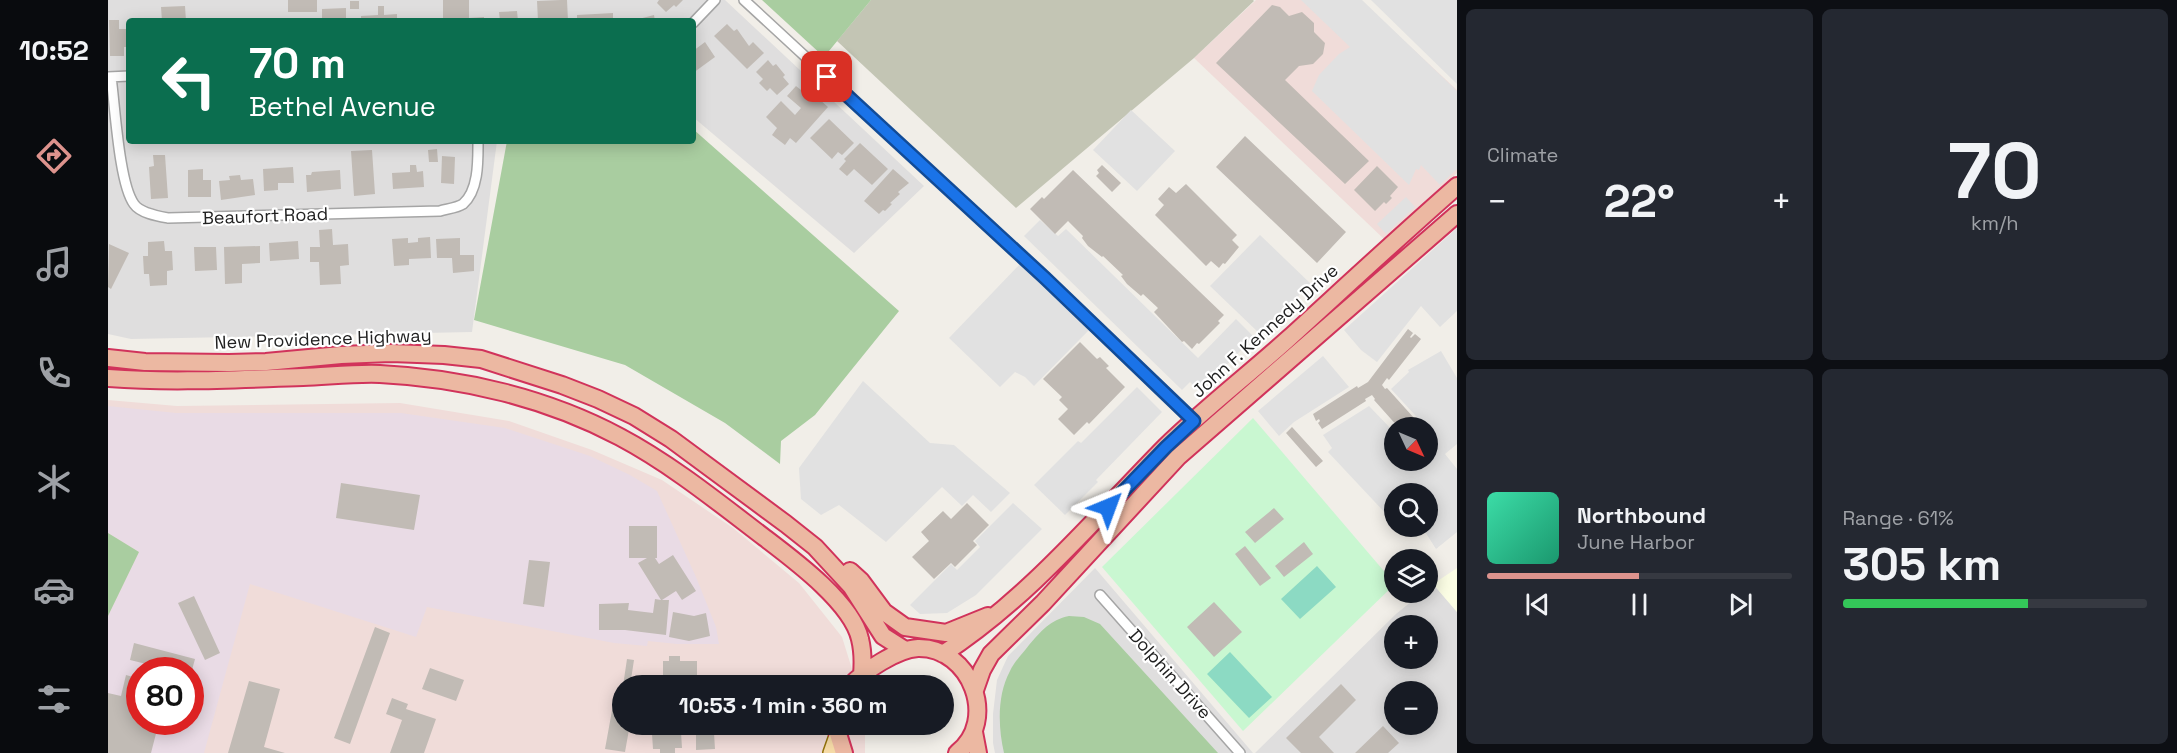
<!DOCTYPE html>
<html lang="en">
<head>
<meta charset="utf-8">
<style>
	body { margin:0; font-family:"Space Grotesk",sans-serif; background:#242831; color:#f1f3f6; height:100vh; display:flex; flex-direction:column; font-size:22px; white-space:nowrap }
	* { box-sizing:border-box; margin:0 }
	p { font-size:20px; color:#9ea1a6 }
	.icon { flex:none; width:33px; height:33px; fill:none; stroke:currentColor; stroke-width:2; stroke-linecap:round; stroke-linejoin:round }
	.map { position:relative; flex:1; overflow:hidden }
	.drawer { display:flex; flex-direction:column; gap:9px; padding:9px; background:#0d0f14; width:720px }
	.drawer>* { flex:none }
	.guide { position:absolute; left:18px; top:18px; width:570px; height:126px; border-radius:6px; box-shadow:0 3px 15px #0003; background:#0b6e4f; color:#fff; overflow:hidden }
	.needle { width:39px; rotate:134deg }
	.buttons { position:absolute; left:1276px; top:417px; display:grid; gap:12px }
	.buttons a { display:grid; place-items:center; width:54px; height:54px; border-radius:50%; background:#171b24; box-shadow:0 3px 15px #0003; font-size:30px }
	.speed { position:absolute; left:18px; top:657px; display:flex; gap:12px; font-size:30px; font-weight:700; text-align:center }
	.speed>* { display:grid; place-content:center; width:78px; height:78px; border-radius:50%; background:#171b24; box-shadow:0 3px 15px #0003; line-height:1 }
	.speed .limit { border:9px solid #d22; background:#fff; color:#111 }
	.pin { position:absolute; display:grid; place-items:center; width:51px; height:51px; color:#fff; margin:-26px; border-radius:12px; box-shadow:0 3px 9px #0006 }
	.me { position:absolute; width:66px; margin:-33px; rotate:44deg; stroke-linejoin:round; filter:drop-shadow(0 0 4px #0008) }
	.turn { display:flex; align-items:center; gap:21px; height:126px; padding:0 24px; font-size:27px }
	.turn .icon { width:78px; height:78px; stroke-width:2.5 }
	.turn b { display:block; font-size:42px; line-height:51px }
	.big { font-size:45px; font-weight:700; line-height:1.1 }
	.drawer .widget { flex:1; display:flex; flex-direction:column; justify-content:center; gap:9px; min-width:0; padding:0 21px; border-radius:9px; background:#242831 }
	.drawer .dial { align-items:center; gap:0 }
	.dial b { font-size:78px; line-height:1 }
	.song { display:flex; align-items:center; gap:18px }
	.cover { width:72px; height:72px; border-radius:9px; background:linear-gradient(135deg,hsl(160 70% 55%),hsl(160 70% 35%)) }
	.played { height:6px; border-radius:3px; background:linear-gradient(90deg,#dd938d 50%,#363941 50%) }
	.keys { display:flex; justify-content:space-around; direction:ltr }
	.heat { display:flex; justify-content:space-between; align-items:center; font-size:33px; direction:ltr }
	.charge { height:9px; border-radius:4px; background:linear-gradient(90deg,#34c759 61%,#363941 0) }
	.drawer .tiles { flex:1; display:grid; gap:9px; grid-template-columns:repeat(2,1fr) }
	.trip { position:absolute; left:504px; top:675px; width:342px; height:60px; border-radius:30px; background:#171b24; box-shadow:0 3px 15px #0003; font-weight:700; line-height:60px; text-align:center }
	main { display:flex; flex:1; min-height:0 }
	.tabs { display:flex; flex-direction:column; width:108px; justify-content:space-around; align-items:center; background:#090b0e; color:#9ea1a6 }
	.tabs .icon { width:42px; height:42px }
	.tabs .selected { color:#dd938d }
	.tabs b { font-size:27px; color:#f1f3f6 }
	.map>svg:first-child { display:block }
</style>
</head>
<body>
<main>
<nav class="tabs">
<b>10:52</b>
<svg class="icon selected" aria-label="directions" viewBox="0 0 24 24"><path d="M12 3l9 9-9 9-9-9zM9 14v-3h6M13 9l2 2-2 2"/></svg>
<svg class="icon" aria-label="music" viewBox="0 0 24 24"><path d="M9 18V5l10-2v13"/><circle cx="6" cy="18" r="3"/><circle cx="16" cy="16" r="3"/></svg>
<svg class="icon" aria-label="phone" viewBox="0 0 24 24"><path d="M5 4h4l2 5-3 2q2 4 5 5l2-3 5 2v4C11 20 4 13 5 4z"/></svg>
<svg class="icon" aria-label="climate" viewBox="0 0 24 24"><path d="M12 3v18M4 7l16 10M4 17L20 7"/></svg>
<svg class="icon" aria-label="car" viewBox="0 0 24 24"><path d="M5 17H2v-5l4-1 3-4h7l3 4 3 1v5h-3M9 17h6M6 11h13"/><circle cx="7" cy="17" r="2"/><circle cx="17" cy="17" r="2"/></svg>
<svg class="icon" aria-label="filters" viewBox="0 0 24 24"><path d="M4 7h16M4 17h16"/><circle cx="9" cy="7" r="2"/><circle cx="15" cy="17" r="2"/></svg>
</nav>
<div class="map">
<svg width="1349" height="753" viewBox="0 0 1349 753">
	<rect width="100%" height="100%" fill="#f1eee8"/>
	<path fill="#dfdede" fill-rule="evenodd" d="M0,0h617l199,186 -70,67 -161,-136v-96h-564v120h368l-25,191 -341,7 -23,-5z
		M987,568l158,185h-258l-2,-10v-29l4,-34 11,-24z
		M1325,584l24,28v141h-202l141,-139 26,-21 6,-1v-4zM1287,626h33v32h-33zM1287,692h33v32h-33z"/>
	<path fill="#f0dcd9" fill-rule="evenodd" d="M1148,0h104l97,90v83l-73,66 -190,-181z
		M0,400l69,6 223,-3 109,18 83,29 70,30 71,48 66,55 43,54 15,48 -235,1v38l243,1v28h-757zM32,670h50v52h-50z"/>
	<path fill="#e9dbe5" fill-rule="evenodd" d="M0,406l68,7h225l104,15 85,28 40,19 27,16 39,86 20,50 3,17h-42l-29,-3 -1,5 -33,-3 -187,-36 -11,30 -166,-53 -46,169h-96v-137l31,-64 -31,-19zM32,670h50v52h-50z"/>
	<path fill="#fbfde4" d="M1349,568v44l-24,-28z"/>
	<path fill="#c3c5b4" d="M763,0h382l1,1 -60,57 -178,150 -179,-167z"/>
	<path fill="#a9cda0" d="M654,0h109l-47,57z
		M585,129l206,182 -84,104 -34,26 -1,23 -55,-41 -100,-58 -151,-45 33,-179h186z
		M0,533l31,19 -31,64z
		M961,616l15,1 16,7 118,129h-214c-6,-26 -7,-58 6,-82 4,-9 13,-18 19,-26 12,-14 21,-25 40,-29z"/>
	<path fill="#c9f7d1" d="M1145,418l142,166 -152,147 -141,-164z"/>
	<path fill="#8cdac3" d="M1209,566l19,21 -36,32 -19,-20z
		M1122,652l42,45 -23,21 -42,-44z"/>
	<path fill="#e1e1e1" d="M1193,0h61l95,91v78l-17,16 -19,-20 -2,5 -3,-1 -7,16 -97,-94 7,-16 20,-21 11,-7z
		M1263,0h86v84z
		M1023,110l44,41 -38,40 -44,-41z
		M1298,197l9,10 -29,27 -9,-10z
		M932,220l18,16 8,-7 132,129 38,-39 18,18 -54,55 -10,-10 -8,8 -158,-154z
		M1349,228v83l-17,16 -19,-21 -44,56 -16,-12 -17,-20z
		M1152,235l51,49 -52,49 -49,-47z
		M912,264l69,66 -55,56 -9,-9 -10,-5 -15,15 -51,-49z
		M1333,351l16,27v66l-12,10 12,15v63l-21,17 -14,-22 6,-1v-32h-33v16l-7,6 -60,-64 4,-4 -9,-13 46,-29 26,27v27h33v-9l10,-9 -10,-12v-2l-2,-1 -35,-38 18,-17 -1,-2z
		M1215,356l26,31 -55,35 -15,14 -21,-25z
		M755,381l67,62 24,2 56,48 -19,19 -18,-17 -11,11 -20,-19 -56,55 -47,-37 -18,10 -20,-16 -2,-31z
		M1029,387l25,25 -66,68 2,2 -33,33 -31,-30 44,-44 3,2z
		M905,503l29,26 -66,66 -29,18 -27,1 -10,-9 41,-41 6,6 23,-23 -5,-6z"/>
	<path fill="#c1bbb5" d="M180,0h29v12h-29z
		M335,0h26v18l15,-1v4h-41z
		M453,0h6l1,21h-30l-1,-20z
		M551,0h24l-7,7 -2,-2 -8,7 -9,-9z
		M242,1h9v8h-9z
		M1164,5l8,2 9,9 13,-4 12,11v9l11,11 -2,11 -10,10 -14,2 -14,14 84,81 -24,23 -129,-121z
		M77,6l1,15h-24l-1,-14z
		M270,6h6v9l13,-1v7h-36v-5l17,-1z
		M238,8v13h-24v-12z
		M409,11l1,10h-18l-1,-9z
		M505,13v8h-36v-6z
		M546,15l1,6h-20v-1z
		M1,20h10v9h10v18h-5v9h-14z
		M619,24l7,7 3,-2 12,17 4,-4 11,11 -17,16 -33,-33z
		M597,42l10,15 -22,16v-22z
		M660,60l5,6 3,-2 9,11 -2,2 6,7 -12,11 -7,-7 -3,3 -8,-8 4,-4 -7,-7z
		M688,86l10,8 3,-4 19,17 -32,36 -6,-5 -5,7 -13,-10 5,-7 -11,-11 15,-16 14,14 6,-7 -14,-12z
		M721,119l25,24 -12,12 -4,-3 -6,7 -22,-21z
		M1137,136l101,96 -29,31 -101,-96z
		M752,143l28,26 -16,16 -18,-16 -7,7 -8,-7 7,-8 -2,-2z
		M329,149l1,13h-9l-1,-12z
		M264,150l3,44 -21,2 -3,-45z
		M45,155h12l3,43 -17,1 -2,-32 5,-1z
		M334,156l13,1 -1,27 -13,-1z
		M302,165h6l1,7 6,-1 1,16 -31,2 -1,-16 18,-1z
		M994,165l19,18 -9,9 -16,-16 3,-3 -2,-3z
		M1269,166l21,21 -8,9 2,2 -6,6 -2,-2 -9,9 -21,-21z
		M185,167l1,16h-16v7l-14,1 -1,-22z
		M95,169v11h8v17h-23v-27z
		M785,169l16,14 -11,9 2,2 -10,9 2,1 -7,7 -2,-1 -4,4 -15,-13z
		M232,170l1,19 -34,3 -1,-17h5l1,-3z
		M965,170l151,145 -6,6 2,2 -21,21 -2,-1 -5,6 -8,-8 -2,1 -28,-30 4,-4 -15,-14 -2,2 -14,-12 -6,-8 2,-1 -20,-19 -1,1 -14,-11 -6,-8 1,-2 -15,-15 -13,13 -25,-25 12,-12 2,2z
		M132,175l1,5 12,-1 2,16 -34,5 -2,-19 11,-1 -1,-4z
		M1078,184l51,51 -5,5 7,7 -14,17 -2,-1 -4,5 -8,-7 -5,5 -51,-51 9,-10 -6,-6 11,-12 7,6z
		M224,229l1,16 15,-1 1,21 -9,1 1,18 -21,1 -1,-23h-9v-15h10l-1,-17z
		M322,237l1,21 -22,1v6l-15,1 -2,-27 16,-1v5l10,-1v-4z
		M352,238v17h14v16l-21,2 -1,-15h-15l-1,-19z
		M56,241l1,10h7l1,19 -6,1v14l-17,1 -1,-12h-5l-1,-18h5v-14z
		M190,241l1,18 -29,2 -1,-18z
		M1,244l20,9 -18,36 -3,-2z
		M152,246v17l-18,1v19l-17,1 -1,-37z
		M86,247h22l1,23 -22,1z
		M1300,329l5,4 -3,4 1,1 4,-4 6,5 -32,41 -2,-2 -5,7 3,4 2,-1 36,40h-24l-25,-28 1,-1 -3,-4 -7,4 1,2 -44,28 -4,-6 2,-2 -1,-2 -3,2 -3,-7 44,-28 1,2 10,-6z
		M972,342l17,17 3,-2 9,9 -3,2 19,19 -36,37 -2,-2 -13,13 -16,-16 10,-10 -9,-9 3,-3 -19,-18z
		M1184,427l31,34 -7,6 -30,-34z
		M233,483l79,12 -6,35 -78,-12z
		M859,503l22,22 -16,16 4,4 -22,22 -4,-4 -17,16 -22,-22 17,-16 -8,-9 22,-21 8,8z
		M1166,508l10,11 -29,24 -10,-11z
		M521,526h28v32h-2l4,6 14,-9 23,36 -14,9 -6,-9 -14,9h7l-3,35 -41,-5h-26v-26l30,-1 -1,7 25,3 2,-14 6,1 -23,-37 9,-5h-18z
		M1196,542l9,12 -29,23 -9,-11z
		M1137,546l26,32 -11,8 -25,-32z
		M421,560l21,2 -6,45 -21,-3z
		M86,596l26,57 -15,7 -27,-57z
		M1106,602l28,30 -28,25 -27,-30z
		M565,612l21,4 12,-3 4,23 -21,5 -20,-4z
		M267,627l15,6 -40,111 -16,-6z
		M26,643l61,16 -3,11h-21l-41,-10z
		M561,656h11v5h17v17h-9v8h-12v-7h-13v-18h6z
		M519,659l7,1 -4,26h-7z
		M322,668l34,12 -8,21 -34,-12z
		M18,675l14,4v43h19l-8,31h-43v-60l13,3z
		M141,681l31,8 -16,58 21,6h-57z
		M1233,684l15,16 -37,37 15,16h-33l-15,-15z
		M507,694l7,1v29h8l-5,28 -20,-3z
		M284,698l16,6 -2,5 30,10 -12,34h-34l12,-33 -16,-6z
		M578,724h24l1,3 -25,1z
		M1275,726l16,17 -11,10h-33z
		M573,732l1,16h-7v5h-15v-4h-7l-1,-15z
		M606,733l1,16 -19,1v-16z"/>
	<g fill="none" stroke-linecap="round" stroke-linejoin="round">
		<g stroke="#a5a5a5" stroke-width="12">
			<path id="minor" d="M636,0l301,278 149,143
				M585,23l22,-23
				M0,77l21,-1
				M3,77c4,28 8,107 23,127 6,9 23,12 34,14l272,-7c6,-2 17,-3 23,-7 16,-14 15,-44 15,-63
				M992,595l140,158"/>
		</g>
		<g stroke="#94730a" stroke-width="18">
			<path id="primary" d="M723,753l6,-17"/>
		</g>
		<g stroke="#d1335b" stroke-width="20">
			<path id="trunk" d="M0,358l37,4 84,1 37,-1 75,-7 50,-2 53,2 37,4 81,26 36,14 36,17 37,23 115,85 29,23 36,39 32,50 22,14
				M0,378c65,5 130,1 195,-1 26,-1 52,-4 77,-3 82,4 167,24 240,63 51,27 99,66 145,101 29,22 87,65 95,101 3,12 3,24 2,36
				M742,571l11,10 23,31 21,15 41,6 42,-17
				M835,654c86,-56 151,-135 222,-207 39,-38 83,-72 123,-108 56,-51 112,-103 169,-153
				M742,686c14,-15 47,-37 68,-38 53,-1 81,73 39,105
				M867,690l7,-20 9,-16 52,-51 135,-146 279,-243
				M727,724l9,29
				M866,732l4,21"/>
		</g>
		<use href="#minor" stroke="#fff" stroke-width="9"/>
		<use href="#primary" stroke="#f6dba7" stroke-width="15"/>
		<use href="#trunk" stroke="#ecb8a2" stroke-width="16"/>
	</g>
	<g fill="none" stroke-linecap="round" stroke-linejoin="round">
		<g stroke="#114b97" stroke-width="15">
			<path id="route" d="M719,77l218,201 149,143 -28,26 -58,60"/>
		</g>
		<use href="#route" stroke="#1a73e8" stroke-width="10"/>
	</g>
	<g text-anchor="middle" stroke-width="4.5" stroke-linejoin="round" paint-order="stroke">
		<g font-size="18" fill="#212121" stroke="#fff">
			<text transform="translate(157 216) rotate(-2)" y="6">Beaufort Road</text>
			<text transform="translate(1157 331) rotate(-42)" y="6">John F. Kennedy Drive</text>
			<text transform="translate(215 339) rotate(-2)" y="6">New Providence Highway</text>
			<text transform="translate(1062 674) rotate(48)" y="6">Dolphin Drive</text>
		</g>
	</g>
</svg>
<div class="buttons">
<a><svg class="needle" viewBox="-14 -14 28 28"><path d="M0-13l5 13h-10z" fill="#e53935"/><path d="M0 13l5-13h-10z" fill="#9ea1a6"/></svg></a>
<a><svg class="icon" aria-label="search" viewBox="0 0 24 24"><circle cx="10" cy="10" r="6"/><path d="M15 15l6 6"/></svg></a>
<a><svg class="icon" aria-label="layers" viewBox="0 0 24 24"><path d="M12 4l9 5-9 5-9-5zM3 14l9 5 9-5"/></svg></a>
<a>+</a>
<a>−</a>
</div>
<div class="speed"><div class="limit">80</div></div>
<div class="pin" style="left:719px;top:77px;background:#d93025"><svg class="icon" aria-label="arrive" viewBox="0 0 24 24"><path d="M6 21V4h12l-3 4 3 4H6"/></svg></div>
<svg class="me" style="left:1000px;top:507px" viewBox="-20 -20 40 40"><path d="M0-17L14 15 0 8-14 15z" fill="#1a73e8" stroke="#fff" stroke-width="4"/></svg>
<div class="trip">10:53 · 1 min · 360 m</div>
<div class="guide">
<div class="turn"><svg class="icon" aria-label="left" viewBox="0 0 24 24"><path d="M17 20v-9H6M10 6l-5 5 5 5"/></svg><div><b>70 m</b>Bethel Avenue</div></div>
</div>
</div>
<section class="drawer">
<div class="tiles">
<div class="widget"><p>Climate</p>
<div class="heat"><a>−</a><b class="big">22°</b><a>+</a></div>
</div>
<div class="widget dial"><b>70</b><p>km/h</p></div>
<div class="widget">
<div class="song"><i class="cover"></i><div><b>Northbound</b><p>June Harbor</p></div></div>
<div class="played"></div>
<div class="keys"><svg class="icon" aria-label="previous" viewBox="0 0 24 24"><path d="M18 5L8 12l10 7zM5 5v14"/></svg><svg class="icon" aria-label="pause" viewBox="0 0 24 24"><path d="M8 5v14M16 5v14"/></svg><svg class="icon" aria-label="next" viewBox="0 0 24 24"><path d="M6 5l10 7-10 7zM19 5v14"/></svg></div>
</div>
<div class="widget"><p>Range · 61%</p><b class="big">305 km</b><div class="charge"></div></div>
</div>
</section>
</main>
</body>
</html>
